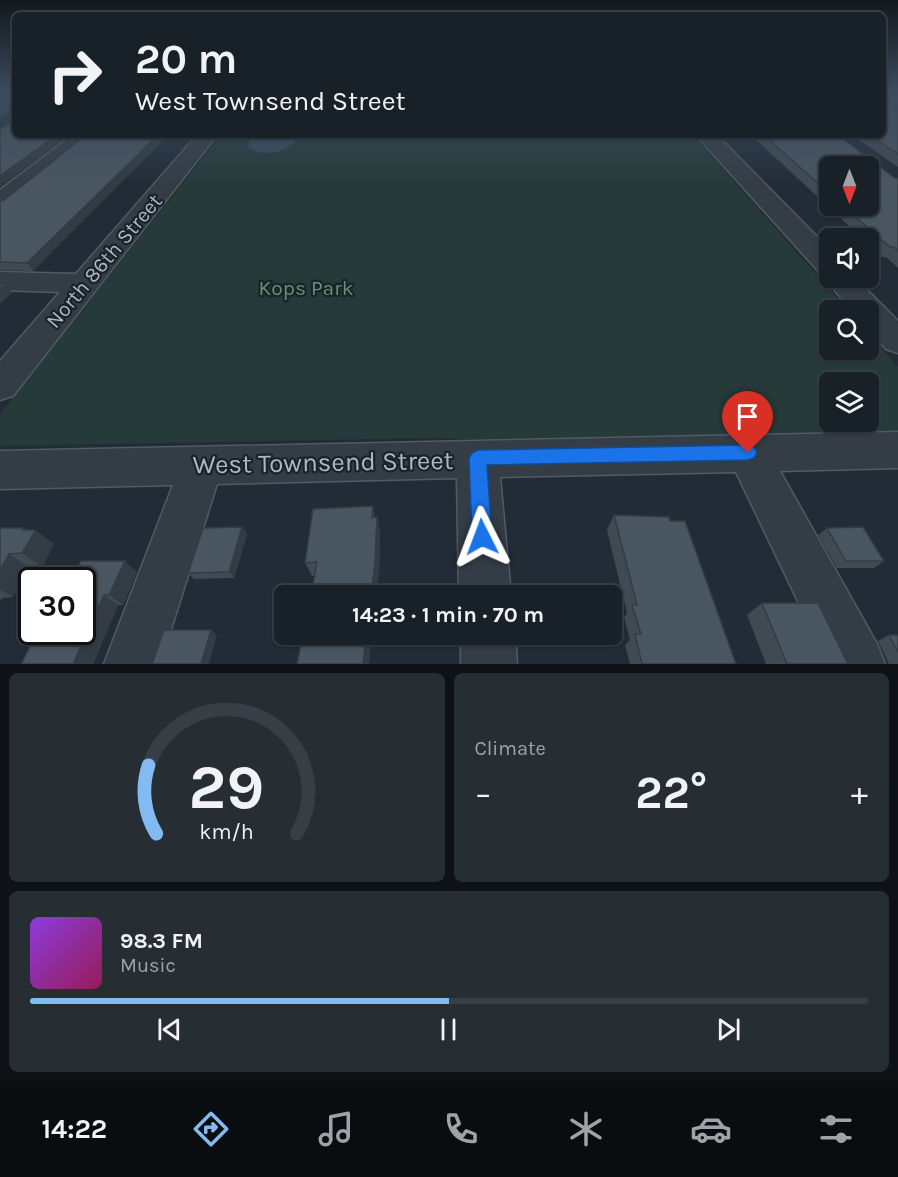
<!DOCTYPE html>
<html lang="en">
<head>
<meta charset="utf-8">
<style>
	body { margin:0; font-family:Karla,sans-serif; background:#262e34; color:#f1f3f6; height:100vh; display:flex; flex-direction:column; font-size:22px; white-space:nowrap }
	* { box-sizing:border-box; margin:0 }
	p { font-size:20px; color:#9fa3a8 }
	.icon { flex:none; width:33px; height:33px; fill:none; stroke:currentColor; stroke-width:2; stroke-linecap:round; stroke-linejoin:round }
	.map { position:relative; height:664px; overflow:hidden }
	.panel { display:flex; flex-direction:column; gap:9px; padding:9px; background:#0e1216; flex:1 }
	.panel>* { flex:none }
	.top-card { position:absolute; left:12px; top:12px; width:874px; height:126px; border-radius:9px; box-shadow:0 2px 4px #0004,0 0 0 2px #373e45; background:#192128; color:#f1f3f6; overflow:hidden }
	.needle { width:39px; rotate:180deg }
	.buttons { position:absolute; left:819px; top:156px; display:grid; gap:12px }
	.buttons a { display:grid; place-items:center; width:60px; height:60px; border-radius:9px; background:#192128; box-shadow:0 2px 4px #0004,0 0 0 2px #373e45; font-size:30px }
	.speed { position:absolute; left:18px; top:567px; display:flex; gap:12px; font-size:30px; font-weight:700; text-align:center }
	.speed>* { display:grid; place-content:center; width:78px; height:78px; border-radius:50%; background:#192128; box-shadow:0 2px 4px #0004,0 0 0 2px #373e45; line-height:1 }
	.speed .limit { border:3px solid #111; border-radius:9px; background:#fff; color:#111 }
	.pin { position:absolute; display:grid; place-items:center; width:51px; height:51px; color:#fff; margin:-62px -26px; border-radius:50% 50% 50% 0; rotate:-45deg; box-shadow:0 0 6px #0007 }
	.pin .icon { rotate:45deg }
	.me { position:absolute; width:66px; margin:-33px; rotate:357deg; stroke-linejoin:round; filter:drop-shadow(0 0 4px #0008) }
	.turn { display:flex; align-items:center; gap:21px; height:126px; padding:0 24px; font-size:27px }
	.turn .icon { width:78px; height:78px; stroke-width:2.5 }
	.turn b { display:block; font-size:42px; line-height:51px }
	.big { font-size:45px; font-weight:700; line-height:1.1 }
	.panel .widget { flex:1; display:flex; flex-direction:column; justify-content:center; gap:9px; min-width:0; padding:0 21px; border-radius:9px; background:#262e34 }
	.panel .dial { align-items:center; gap:0 }
	.dial svg { height:156px; overflow:visible; fill:none; stroke:#373e45; stroke-width:7; stroke-linecap:round; text-anchor:middle }
	.dial text { fill:#f1f3f6; stroke:none }
	.song { display:flex; align-items:center; gap:18px }
	.cover { width:72px; height:72px; border-radius:9px; background:linear-gradient(135deg,hsl(270 70% 55%),hsl(330 70% 35%)) }
	.played { height:6px; border-radius:3px; background:linear-gradient(90deg,#84baf2 50%,#373e45 50%) }
	.keys { display:flex; justify-content:space-around; direction:ltr }
	.heat { display:flex; justify-content:space-between; align-items:center; font-size:33px; direction:ltr }
	.panel .tiles { flex:1; display:grid; gap:9px; grid-template-columns:1fr 1fr }
	.widget:last-child { grid-column:span 2 }
	.trip { position:absolute; left:274px; top:585px; width:348px; height:60px; border-radius:9px; background:#192128; box-shadow:0 2px 4px #0004,0 0 0 2px #373e45; font-weight:700; line-height:60px; text-align:center }
	.tab-bar { display:flex; height:96px; justify-content:space-around; align-items:center; background:#0a0d10; color:#9fa3a8 }
	.tab-bar .icon { width:42px; height:42px }
	.tab-bar .on { color:#84baf2 }
	.tab-bar b { font-size:27px; color:#f1f3f6 }
	.map>svg:first-child { display:block }
</style>
</head>
<body>
<div class="map">
<svg width="898" height="664" viewBox="0 0 898 664">
	<rect width="100%" height="100%" fill="#212c36"/>
	<path fill="#253a39" fill-rule="evenodd" d="M221,135h472l155,175h-18v40h38l1,-16 29,33v70l-391,4 -70,-3 -437,8v-32zM830,382h38v40h-38z"/>
	<path fill="#364b5e" d="M262,135h28l5,6c-10,13 -33,15 -47,7l1,-7z"/>
	<g fill="none" stroke-linecap="round" stroke-linejoin="round">
		<g stroke="#515b64" stroke-width="3">
			<path id="minor" d="M15,95v12l-15,7v-12z
				M73,135h22l-87,71 -8,2v-18z
				M197,135h20l-204,261 -13,4v-39l60,-69 -60,-2v-18l76,2z
				M696,135h21l113,115v28h25l43,43v32l-12,-4 -18,-20v-19h-16l-28,-32 3,-3 -7,-2z
				M898,432v36l-118,3 97,173 8,20h-57l-92,-192 -236,5 11,119h-52l-2,-118 -240,6 -57,180h-56l69,-179 -173,4v-38z
				M461,634h54l2,30h-56z"/>
		</g>
		<use href="#minor" fill="#343d46" fill-rule="evenodd"/>
	</g>
	<path fill="#3f4a53" fill-rule="evenodd" d="M898,96v71l-46,-32h32z
		M86,135h82l-135,136 -33,-1v-69l4,-1z
		M751,135h87l57,43h3v90l-12,-11h-4l-14,-13v-6h-6zM830,166l38,40h-38z
		M614,515l122,149h-106l-5,-19 5,-5 -6,-23 3,-4 -20,-83z
		M377,517l3,15 -1,43 -67,1 -7,-13 70,-45z
		M242,527l5,7 -13,44 -40,1 -6,-6z
		M0,528l28,2 26,14 -12,23h-13l-16,30 -11,1 -2,3z
		M827,528l57,33 -10,7h-37l-19,-33z
		M137,572l-14,33h-5l-25,59h-72l23,-29 38,-55z
		M762,603l86,61h-82l-19,-49z
		M889,635h9v29h-9l-11,-23z"/>
	<path fill="#333c44" d="M57,135h13l-70,52v-11z
		M158,135h10l-135,136 -6,-8z
		M5,284l7,9 -12,11v-14z
		M373,506l3,14 -4,-2z
		M377,517l3,15 -1,43 -3,21h-5z
		M242,527l5,7 -13,44 -5,-6z
		M25,528l8,6 3,-4 18,14 -12,23 -20,-14 1,-23z
		M9,554l20,13 -16,30 -13,-7v-20z
		M125,561l12,11 -14,33 -14,-10z
		M104,595l14,10 -25,59h-20z
		M211,630l6,5 -8,29h-8z
		M366,634h6l-3,30h-6z"/>
	<path fill="#495661" stroke="#333c44" stroke-width="1.5" d="M884,92h4l10,4v12h-2l2,2v44l-29,-19h15z
		M15,120v15h42l-57,41v-47z
		M86,135h72l-131,128 -27,-1v-61l4,-1z
		M764,135h74l57,43h3v73l-4,-4h-4l-47,-41h25v-40h-38v28z
		M0,284h5l-5,6z
		M373,506l-1,12 5,-1 -2,45 -4,34h-60l6,-34 -12,1 8,-54z
		M614,515l55,2 1,4h15l51,143h-94l-7,-30h6l-9,-29h5z
		M242,527l-13,45 -41,1 15,-45z
		M863,527l21,34h-38l-19,-33z
		M0,528h25l-2,2h13l-14,23 -13,1 -9,16z
		M81,561h44l-16,34h-5l-31,69h-52l15,-29h8l1,-3h37v-52h-11z
		M762,603h56l30,61h-61z
		M164,630h47l-10,34h-49z
		M303,634h63l-3,30h-66z
		M889,635h9v17z"/>
	<linearGradient id="sky" x2="0" y2="1"><stop stop-color="#12181e"/><stop offset="0.5" stop-color="#3d4b5d"/><stop offset="1" stop-color="#3d4b5d" stop-opacity="0"/></linearGradient>
	<rect width="898" height="185" fill="url(#sky)"/>
	<path fill="#1a73e8" stroke="#114b97" stroke-width="1.5" d="M748,445l6,2 3,6 -3,5 -6,2 -261,5 5,72 -3,7 -7,3 -7,-3 -3,-7 -3,-79 3,-5 6,-3z"/>
	<g text-anchor="middle" stroke-width="4.5" stroke-linejoin="round" paint-order="stroke">
		<g font-size="21" fill="#aeb8c3" stroke="#1a222b">
			<text transform="translate(104 261) rotate(-50)" y="7">North 86th Street</text>
		</g>
		<g font-size="21" fill="#67926d" stroke="#1a222b">
			<text x="306" y="295">Kops Park</text>
		</g>
		<g font-size="26" fill="#aeb8c3" stroke="#1a222b">
			<text transform="translate(323 462) rotate(-1)" y="9">West Townsend Street</text>
		</g>
	</g>
</svg>
<div class="buttons">
<a><svg class="needle" viewBox="-14 -14 28 28"><path d="M0-13l5 13h-10z" fill="#e53935"/><path d="M0 13l5-13h-10z" fill="#9fa3a8"/></svg></a>
<a><svg class="icon" aria-label="sound" viewBox="0 0 24 24"><path d="M4 9h4l5-4v14l-5-4H4zM17 9q2 3 0 6"/></svg></a>
<a><svg class="icon" aria-label="search" viewBox="0 0 24 24"><circle cx="10" cy="10" r="6"/><path d="M15 15l6 6"/></svg></a>
<a><svg class="icon" aria-label="layers" viewBox="0 0 24 24"><path d="M12 4l9 5-9 5-9-5zM3 14l9 5 9-5"/></svg></a>
</div>
<div class="speed"><div class="limit">30</div></div>
<div class="pin" style="left:748px;top:453px;background:#d93025"><svg class="icon" aria-label="arrive" viewBox="0 0 24 24"><path d="M6 21V4h12l-3 4 3 4H6"/></svg></div>
<svg class="me" style="left:482px;top:537px" viewBox="-20 -20 40 40"><path d="M0-17L14 15 0 8-14 15z" fill="#1a73e8" stroke="#fff" stroke-width="4"/></svg>
<div class="trip">14:23 · 1 min · 70 m</div>
<div class="top-card">
<div class="turn"><svg class="icon" aria-label="right" viewBox="0 0 24 24"><path d="M7 20v-9h11M14 6l5 5-5 5"/></svg><div><b>20 m</b>West Townsend Street</div></div>
</div>
</div>
<section class="panel">
<div class="tiles">
<div class="widget dial"><svg viewBox="0 0 100 80">
<path d="M14 69A42 42 0 1 1 86 69"/>
<path d="M14 69A42 42 0 0 1 10 34" stroke="#84baf2"/>
<text x="50" y="56" font-size="32" font-weight="700">29</text>
<text x="50" y="72" font-size="11">km/h</text>
</svg></div>
<div class="widget"><p>Climate</p>
<div class="heat"><a>−</a><b class="big">22°</b><a>+</a></div>
</div>
<div class="widget">
<div class="song"><i class="cover"></i><div><b>98.3 FM</b><p>Music</p></div></div>
<div class="played"></div>
<div class="keys"><svg class="icon" aria-label="previous" viewBox="0 0 24 24"><path d="M18 5L8 12l10 7zM5 5v14"/></svg><svg class="icon" aria-label="pause" viewBox="0 0 24 24"><path d="M8 5v14M16 5v14"/></svg><svg class="icon" aria-label="next" viewBox="0 0 24 24"><path d="M6 5l10 7-10 7zM19 5v14"/></svg></div>
</div>
</div>
</section>
<nav class="tab-bar">
<b>14:22</b>
<svg class="icon on" aria-label="directions" viewBox="0 0 24 24"><path d="M12 3l9 9-9 9-9-9zM9 14v-3h6M13 9l2 2-2 2"/></svg>
<svg class="icon" aria-label="music" viewBox="0 0 24 24"><path d="M9 18V5l10-2v13"/><circle cx="6" cy="18" r="3"/><circle cx="16" cy="16" r="3"/></svg>
<svg class="icon" aria-label="phone" viewBox="0 0 24 24"><path d="M5 4h4l2 5-3 2q2 4 5 5l2-3 5 2v4C11 20 4 13 5 4z"/></svg>
<svg class="icon" aria-label="climate" viewBox="0 0 24 24"><path d="M12 3v18M4 7l16 10M4 17L20 7"/></svg>
<svg class="icon" aria-label="car" viewBox="0 0 24 24"><path d="M5 17H2v-5l4-1 3-4h7l3 4 3 1v5h-3M9 17h6M6 11h13"/><circle cx="7" cy="17" r="2"/><circle cx="17" cy="17" r="2"/></svg>
<svg class="icon" aria-label="filters" viewBox="0 0 24 24"><path d="M4 7h16M4 17h16"/><circle cx="9" cy="7" r="2"/><circle cx="15" cy="17" r="2"/></svg>
</nav>
</body>
</html>
